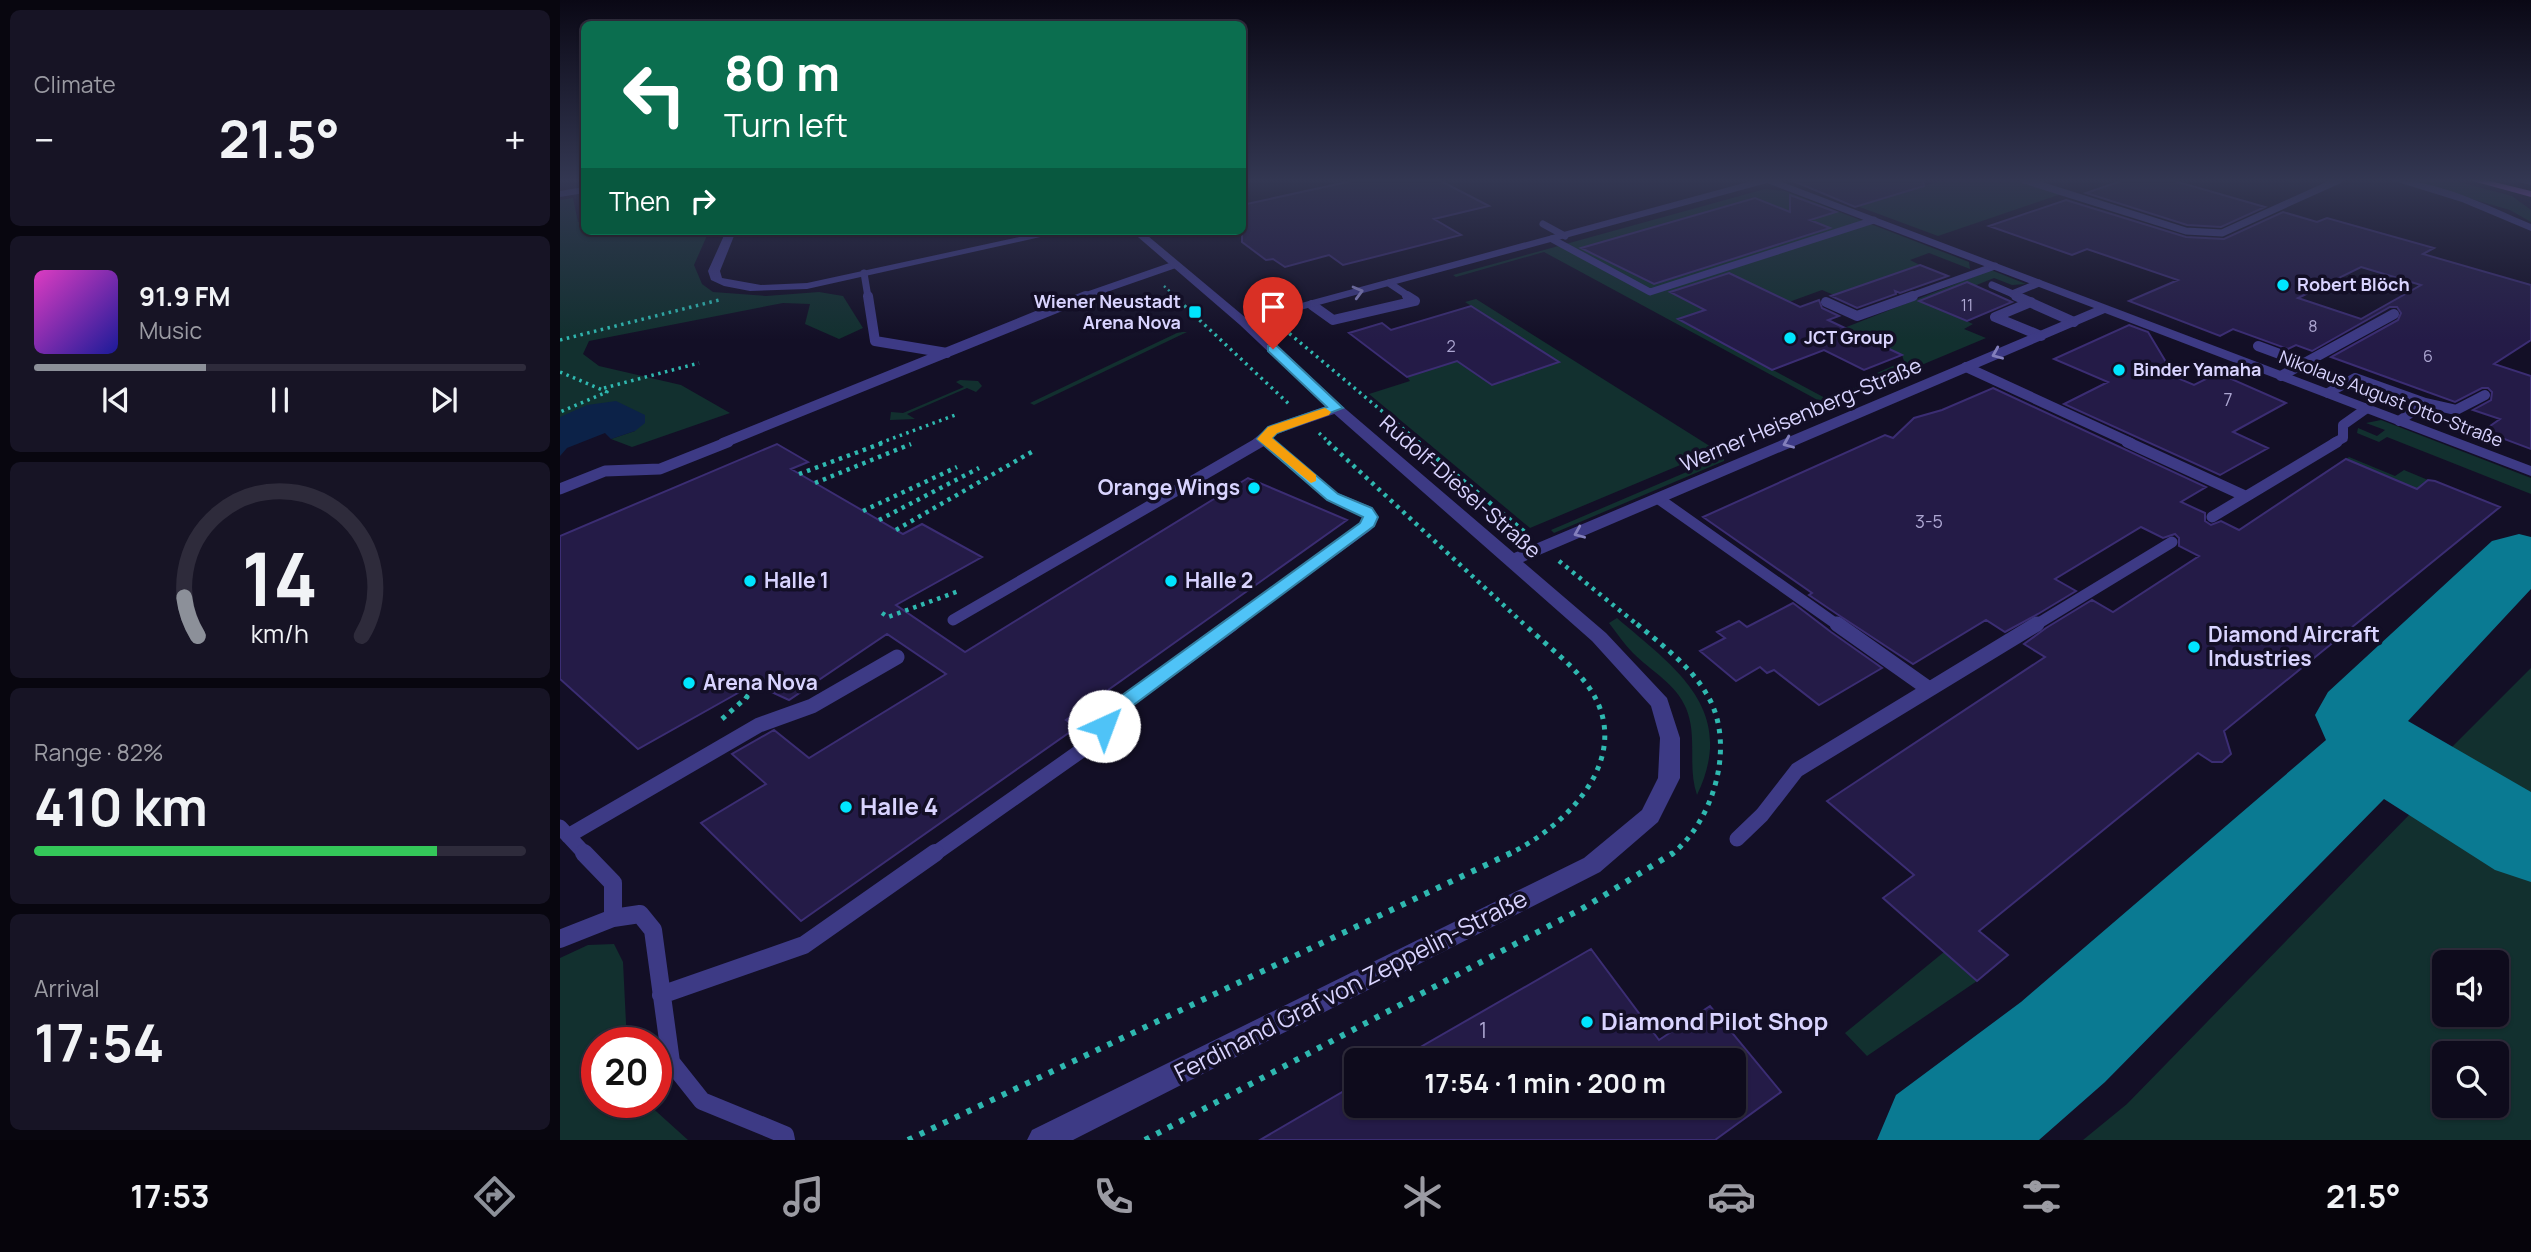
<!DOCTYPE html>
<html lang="en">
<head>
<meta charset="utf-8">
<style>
	body { margin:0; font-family:Manrope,sans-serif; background:#171425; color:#f1f3f6; height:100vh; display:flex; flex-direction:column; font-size:26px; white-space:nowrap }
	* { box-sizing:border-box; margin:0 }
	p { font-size:23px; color:#9b9ba3 }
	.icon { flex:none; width:38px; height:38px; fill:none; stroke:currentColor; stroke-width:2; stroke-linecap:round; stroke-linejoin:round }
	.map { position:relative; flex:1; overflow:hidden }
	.panel { display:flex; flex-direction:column; gap:10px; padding:10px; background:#08060f; width:560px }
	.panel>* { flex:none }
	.hud { position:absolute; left:21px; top:21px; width:665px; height:214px; border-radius:10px; box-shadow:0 2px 5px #0004,0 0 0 2px #2e2b3b; background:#0b6e4f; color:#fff; overflow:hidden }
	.tools { position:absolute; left:1872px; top:950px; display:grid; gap:14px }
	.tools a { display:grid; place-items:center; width:77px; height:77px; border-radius:10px; background:#0e0b1c; box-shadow:0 2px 5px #0004,0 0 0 2px #2e2b3b; font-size:35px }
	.speed { position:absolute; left:21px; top:1027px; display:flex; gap:14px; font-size:35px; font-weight:700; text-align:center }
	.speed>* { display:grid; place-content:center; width:91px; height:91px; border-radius:50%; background:#0e0b1c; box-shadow:0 2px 5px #0004,0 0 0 2px #2e2b3b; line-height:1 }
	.speed .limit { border:10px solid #d22; background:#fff; color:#111 }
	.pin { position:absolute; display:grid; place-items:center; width:60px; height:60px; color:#fff; margin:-72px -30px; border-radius:50% 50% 50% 0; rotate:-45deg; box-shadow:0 0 7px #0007 }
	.pin .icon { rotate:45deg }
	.me { position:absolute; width:77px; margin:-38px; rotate:43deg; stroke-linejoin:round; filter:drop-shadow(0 0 5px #0008) }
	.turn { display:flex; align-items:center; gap:24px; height:147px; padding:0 28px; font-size:32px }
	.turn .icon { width:91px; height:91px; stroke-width:2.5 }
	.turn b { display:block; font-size:49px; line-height:60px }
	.then { display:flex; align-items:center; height:66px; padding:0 28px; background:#0003; gap:14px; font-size:26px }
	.big { font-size:52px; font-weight:700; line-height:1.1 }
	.panel .tile { flex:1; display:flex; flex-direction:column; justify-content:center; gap:10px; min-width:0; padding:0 24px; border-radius:10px; background:#171425 }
	.panel .dial { align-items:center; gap:0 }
	.dial svg { height:182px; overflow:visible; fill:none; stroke:#2e2b3b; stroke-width:7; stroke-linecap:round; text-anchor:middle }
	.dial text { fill:#f1f3f6; stroke:none }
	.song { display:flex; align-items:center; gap:21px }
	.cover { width:84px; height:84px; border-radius:10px; background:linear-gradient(135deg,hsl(310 70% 55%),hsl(240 70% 35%)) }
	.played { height:7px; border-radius:4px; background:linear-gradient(90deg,#8c9099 35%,#2e2b3b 35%) }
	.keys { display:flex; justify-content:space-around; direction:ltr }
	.heat { display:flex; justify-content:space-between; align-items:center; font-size:38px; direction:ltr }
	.charge { height:10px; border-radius:5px; background:linear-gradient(90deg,#34c759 82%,#2e2b3b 0) }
	.trip { position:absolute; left:784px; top:1048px; width:402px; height:70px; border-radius:10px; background:#0e0b1c; box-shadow:0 2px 5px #0004,0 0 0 2px #2e2b3b; font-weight:700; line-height:70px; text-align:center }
	.tabs { display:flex; height:112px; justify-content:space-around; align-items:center; background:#06040b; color:#9b9ba3 }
	.tabs .icon { width:49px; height:49px }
	.tabs .on { color:#8c9099 }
	.tabs b { font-size:32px; color:#f1f3f6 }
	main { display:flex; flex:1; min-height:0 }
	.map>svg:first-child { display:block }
</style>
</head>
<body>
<main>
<section class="panel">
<div class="tile"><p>Climate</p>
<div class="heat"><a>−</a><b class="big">21.5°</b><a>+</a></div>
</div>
<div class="tile">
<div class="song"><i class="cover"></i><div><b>91.9 FM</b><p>Music</p></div></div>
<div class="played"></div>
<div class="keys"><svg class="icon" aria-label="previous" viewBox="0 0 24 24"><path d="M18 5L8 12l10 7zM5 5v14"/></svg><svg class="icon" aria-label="pause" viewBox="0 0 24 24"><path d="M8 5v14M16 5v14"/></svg><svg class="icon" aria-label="next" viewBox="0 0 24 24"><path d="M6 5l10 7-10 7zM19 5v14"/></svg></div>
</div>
<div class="tile dial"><svg viewBox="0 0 100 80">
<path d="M14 69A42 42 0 1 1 86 69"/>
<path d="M14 69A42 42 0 0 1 8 52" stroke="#8c9099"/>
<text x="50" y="56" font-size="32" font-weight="700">14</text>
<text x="50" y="72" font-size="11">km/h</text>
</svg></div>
<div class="tile"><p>Range · 82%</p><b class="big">410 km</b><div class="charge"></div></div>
<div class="tile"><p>Arrival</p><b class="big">17:54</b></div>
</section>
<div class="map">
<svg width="1971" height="1140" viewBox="0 0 1971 1140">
	<rect width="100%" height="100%" fill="#130f26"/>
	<path fill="#12302f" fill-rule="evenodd" d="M1383,180h73l45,14 -123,42 -81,-30z
		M1846,180h45l61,16 19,14v12l-21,-12z
		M1205,189l20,2 184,71 1,7 -41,-16 -19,7 10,5 -86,30 -12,-5 -33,12 -24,-12 -87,29 149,80 35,-14 4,3 -41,16 -281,-152 -88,25 -3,-2z
		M13,198l5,24 6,-1v10h125l-15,34 8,19 11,8 53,4 53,-4 24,4 20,32 -24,11 -34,-15 5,-20 -27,-1 -194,38 -6,13 16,12 82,19 49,28 -98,34 -21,-8 24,-8 -75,-14v-217z
		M1431,270l35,14 -14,1 -18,-7 -65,26 44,20 -9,5 22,9 -98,41 -11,-6 27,-12 -2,-6 -58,-27z
		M916,299l240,151 -186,78 -161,-134 41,-13 -3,-4 50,-16 101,1 -93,-60z
		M619,332h8l-153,73 -4,-2z
		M400,380l18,1 4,5 -6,6 -9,-4 -60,26 8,5 -25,1 1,-8 12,1 61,-26 -8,-5z
		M1821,420l150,58v16l-144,-57 -8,5 -22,-9 1,-5 19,8 8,-6 -19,-7z
		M1164,456v5l-170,72 -3,-3z
		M1789,457l46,19 9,-6 24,10 -11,9 -71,-30z
		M1057,618c58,50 121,91 80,177 -10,-29 1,-58 -11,-87 -10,-24 -35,-37 -53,-55 -9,-9 -16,-20 -24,-30z
		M1971,668v152c-30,-18 -75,-35 -79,-73z
		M1869,814c39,6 69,27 102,47v279h-448l44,-36 282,-289zM1885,962h52v53h-52zM1885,1054h52v52h-52z
		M54,944l9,18 4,81h-30v59l50,1 41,37h-128v-182l28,-13z
		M1384,952l33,29 -110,75 -22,-23z"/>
	<path fill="#0c2248" d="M56,401l29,14v8l-10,8 -24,8 -6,-6 -38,15 -7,8v-39l27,-12z"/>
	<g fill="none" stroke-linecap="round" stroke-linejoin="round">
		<path fill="#0a7a92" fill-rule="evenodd" d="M1959,534l12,3v52l-123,132 123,71v90l-36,-12 -111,-71 -279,283 -66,58h-162l19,-45 125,-93 305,-262 -11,-25 13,-23 164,-151z"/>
	</g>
	<path fill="#241b47" stroke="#3b2d73" stroke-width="2" fill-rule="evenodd" d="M796,180h83l50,26 -55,13 27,16 -118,30 -14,-10 -44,12 -12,-8 -7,1 -24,-18v-37z
		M1231,180h132l1,6 -69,21z
		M1564,180h47l94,27 -44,20 -34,-2 -101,-32z
		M1230,195l46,17 -26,8 20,8 -176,56 -73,-36 174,-50 35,14z
		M1506,200l120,37 38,2 59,-27 34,10 10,-4 107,30 -11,6 108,31v55l-37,24 37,12v73l-48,-18 17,-12 -27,-9 18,-10 1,-8 -4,-4h-6l-27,14 -124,-45 67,-37 3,-7 -4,-6h-7l-78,44 -16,-6 -8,4 -55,-20 -13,7 -91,-35 49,-21 -91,-31 -15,6 -83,-29zM1801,267l60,18 -60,34 -63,-21z
		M1360,265l28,11 -48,17 -5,-2 1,3 -39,14 -26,-12z
		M1169,273l71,34 19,-7 3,8 17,8 -11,4 74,35 -38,15 -40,-20 -52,20 -94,-51 27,-9 -35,-18z
		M1407,282l45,20 -45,19 -48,-20z
		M911,306l88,56 -67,23 -35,-24 -50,16 -58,-44 33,-10 9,7z
		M1569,325l19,7 27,45 19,8 24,-12 68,30 -53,29 35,16 -48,27 -156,-71 44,-22 -54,-23z
		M1433,388l213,99 -25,15 24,11v8l6,4 10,-4 18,9 107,-71 71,30 11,-9 7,1 65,26 -276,224 7,23 -9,8h-10l-14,-9 -219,178 29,24 -31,26 -94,-83 31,-23 -87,-74 218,-144 -21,-13 22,-16 46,-28 21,12 86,-56 -20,-10v-8l-4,-4 -12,4 -22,-11 -86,52 21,12 -38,23 -33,18 -19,-12 -73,44 -76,-50 -28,-19 3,-2 -109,-76 182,-82 8,3 21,-20 28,-8z
		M217,444l31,18 -17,7 112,65 19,-10 60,33 -86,48 69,47 283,-174 99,42 -281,200 11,7 -276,194 -100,-98 65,-39 -34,-30 42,-24 35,28 137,-84 -59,-40 -98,66 -35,-16 -116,65 -78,-70v-143z
		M1233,603l38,29 51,36 -63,37 -45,-35 -7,3 -7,-6 -24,14 -36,-30 25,-13 -8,-6 22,-11 8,6z
		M1031,949l68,91 51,-34 71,86 -66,48h-455l96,-56v22h378v-46h-336z"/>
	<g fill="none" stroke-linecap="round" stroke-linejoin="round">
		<path stroke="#2fb8b0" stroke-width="2.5" stroke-dasharray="2 3.5" stroke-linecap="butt" d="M604,286l12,11"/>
		<path stroke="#2fb8b0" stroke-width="3.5" stroke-dasharray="2.5 4.5" stroke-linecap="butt" d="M614,296l116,109
			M724,329l136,114
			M0,340l159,-40
			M0,372l47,20 -47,20
			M44,388l95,-25
			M759,433l11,10
			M320,443l78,-29"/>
		<path stroke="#2fb8b0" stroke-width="4.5" stroke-dasharray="3.5 5" stroke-linecap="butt" d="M768,442l198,184
			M857,442l109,91
			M239,474l86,-32
			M255,483l96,-39
			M303,511l94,-44
			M319,520l100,-52
			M336,530l139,-80
			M999,561l80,65
			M322,613l6,4 71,-26"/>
		<path stroke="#2fb8b0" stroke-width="5" stroke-dasharray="4.5 6" stroke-linecap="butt" d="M1077,624c24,20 53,42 69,69 31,49 9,127 -35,162
			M162,719l25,-22 -7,-5
			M947,855c67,-32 136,-108 73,-179 -17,-19 -38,-35 -56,-52"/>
		<path stroke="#2fb8b0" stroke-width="6" stroke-dasharray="5 8" stroke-linecap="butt" d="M348,1140l603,-287
			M585,1140l440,-233 88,-54"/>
		<path stroke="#3d3a85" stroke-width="7" d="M1464,180l162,51 36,2 117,-53
			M983,224l22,12
			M992,239l98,53 224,-72
			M304,273l4,24
			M829,283l21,14
			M1432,285l28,12
			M1452,294l27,-11
			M522,297l92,-32
			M1348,297l87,-31"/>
		<path stroke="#3d3a85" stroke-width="10" d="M308,296l7,45 72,12
			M1456,296l58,26
			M1266,302l31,14 56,-20
			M1471,302l-36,15 46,19
			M752,305l21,15 82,-19 -8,-5
			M1698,346l46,17
			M1406,367l165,76
			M1721,376l113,-62
			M1768,393l27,-15 70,25 -26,18
			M1865,403l31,7 29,-15
			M704,439l5,4
			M163,443l363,-147
			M697,443l16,-13 63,-22
			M1774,443l9,-5v-13l24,-17"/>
		<path stroke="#3d3a85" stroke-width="11" d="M1567,442l118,54
			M0,489l45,-18 55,-2 68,-27
			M1099,499l180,127
			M1652,517l125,-75
			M393,620l307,-178
			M670,626l137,-100 4,-9 -4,-6 -34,-14 -66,-55
			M1474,626l138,-84"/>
		<path stroke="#3d3a85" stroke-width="15" d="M1277,624l92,65
			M0,827l26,28
			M8,836l191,-111 53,-19 85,-49
			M1177,839l25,-24 35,-45 240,-146
			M373,855l159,-112 24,-34 116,-85"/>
		<path stroke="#3d3a85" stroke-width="18" d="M24,853l29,30v35
			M0,939l53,-21 27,-4 13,16 18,132 31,39 83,34 1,5
			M101,995l143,-50 131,-92"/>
		<path fill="#3d3a85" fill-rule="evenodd" d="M1195,180h22l754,286v10l-426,-163 -582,249 83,71 61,65 13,40v40l-22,44 -58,50 -527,268h-46l5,-10 552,-272 58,-48 16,-32 2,-40 -9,-32 -59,-65 -261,-230 -91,-86 -109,-94h11l104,87zM1207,183l327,125 -580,245 -173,-148 -88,-82z
			M1831,180c48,0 97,26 140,44v7l-69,-29z
			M1957,180h14v5l-12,-3z
			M24,187v6l-24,4v-6z
			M166,231h10l-16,40 2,7 39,7 46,-2 240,-52h20l-260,58 -57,2 -26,-5 -13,-6 -3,-9z"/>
		<path fill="#c25bff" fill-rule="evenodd" d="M1909,180h17l45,11v6z"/>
	</g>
	<defs><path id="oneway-chevron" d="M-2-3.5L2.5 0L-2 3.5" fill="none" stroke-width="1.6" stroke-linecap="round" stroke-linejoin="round" transform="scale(1.75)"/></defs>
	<g stroke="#837fbc">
		<use href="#oneway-chevron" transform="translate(798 292) rotate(-15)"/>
		<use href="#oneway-chevron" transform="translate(1437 354) rotate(157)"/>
		<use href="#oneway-chevron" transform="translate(1228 443) rotate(157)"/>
		<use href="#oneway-chevron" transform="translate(1019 533) rotate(157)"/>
	</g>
	<linearGradient id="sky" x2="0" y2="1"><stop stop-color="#0a0815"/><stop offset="0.53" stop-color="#333752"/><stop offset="1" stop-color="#333752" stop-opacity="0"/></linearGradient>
	<rect width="1971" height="340" fill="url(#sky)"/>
	<path fill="#4fc3f7" stroke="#337fa1" stroke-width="2" d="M708,346h9l66,62 -66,25 -5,5 66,56 34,14 6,9 -4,9 -251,187 -12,18h-14l-3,-5 16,-22 250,-181 3,-6 -36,-17 -70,-61 11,-12 59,-20 -59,-56z"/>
	<path fill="#f59e0b" d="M765,408l6,4 -2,3 -52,18 -5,5 44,37v6l-5,2 -54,-44 11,-12z"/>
	<g fill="#00e5ff" stroke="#130f26" stroke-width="2.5">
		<circle cx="1723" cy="285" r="7"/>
		<rect x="628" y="305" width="14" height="14" rx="3.5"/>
		<circle cx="1230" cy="338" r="7"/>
		<circle cx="1559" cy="370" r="7"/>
		<circle cx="694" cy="488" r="7"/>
		<circle cx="190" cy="581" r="7"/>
		<circle cx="611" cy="581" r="7"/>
		<circle cx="1634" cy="647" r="7"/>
		<circle cx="129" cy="683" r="7"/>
		<circle cx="286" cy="807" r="7"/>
		<circle cx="1027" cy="1022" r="7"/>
	</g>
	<g text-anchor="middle" stroke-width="7" stroke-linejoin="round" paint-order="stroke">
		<g font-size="16" fill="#aca6d1">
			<text x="1407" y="311">11</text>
			<text x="1753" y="332">8</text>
			<text x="891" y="352">2</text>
			<text x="1868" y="362">6</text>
		</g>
		<g font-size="18" font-weight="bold" fill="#d9d4ff" stroke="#130f26" text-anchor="start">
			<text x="1737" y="291">Robert Blöch</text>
			<text x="621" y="308" text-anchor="end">Wiener Neustadt<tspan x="621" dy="21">Arena Nova</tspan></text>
			<text x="1244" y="344">JCT Group</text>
			<text x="1573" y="376">Binder Yamaha</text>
		</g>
		<g font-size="18" fill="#d9d4ff" stroke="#130f26">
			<text transform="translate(1831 399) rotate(21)" y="6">Nikolaus August Otto-Straße</text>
		</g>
		<g font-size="18" fill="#aca6d1">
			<text x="1668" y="406">7</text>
			<text x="1369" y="528">3-5</text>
		</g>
		<g font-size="21" fill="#d9d4ff" stroke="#130f26">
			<text transform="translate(1241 415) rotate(-23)" y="7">Werner Heisenberg-Straße</text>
			<text transform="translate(900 487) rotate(41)" y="7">Rudolf-Diesel-Straße</text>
		</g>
		<g font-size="21" font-weight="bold" fill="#d9d4ff" stroke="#130f26" text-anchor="start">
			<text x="680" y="495" text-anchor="end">Orange Wings</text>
			<text x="204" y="588">Halle 1</text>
			<text x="625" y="588">Halle 2</text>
			<text x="1648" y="642">Diamond Aircraft<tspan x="1648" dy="24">Industries</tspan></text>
			<text x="143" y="690">Arena Nova</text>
		</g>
		<g font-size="21" fill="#aca6d1">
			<text x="923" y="1038">1</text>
		</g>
		<g font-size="24" font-weight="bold" fill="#d9d4ff" stroke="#130f26" text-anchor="start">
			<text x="300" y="815">Halle 4</text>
			<text x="1041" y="1030">Diamond Pilot Shop</text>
		</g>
		<g font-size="24" fill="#d9d4ff" stroke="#130f26">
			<text transform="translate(791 986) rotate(-27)" y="8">Ferdinand Graf von Zeppelin-Straße</text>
		</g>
	</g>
</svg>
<div class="tools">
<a><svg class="icon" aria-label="sound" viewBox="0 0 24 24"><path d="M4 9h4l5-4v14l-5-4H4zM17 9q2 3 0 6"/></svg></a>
<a><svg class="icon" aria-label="search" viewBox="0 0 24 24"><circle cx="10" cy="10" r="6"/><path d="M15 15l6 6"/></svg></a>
</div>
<div class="speed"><div class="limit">20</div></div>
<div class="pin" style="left:713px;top:349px;background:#d93025"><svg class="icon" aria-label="arrive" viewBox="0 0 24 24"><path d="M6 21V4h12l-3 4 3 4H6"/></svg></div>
<svg class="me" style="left:544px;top:726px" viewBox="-20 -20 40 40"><circle r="19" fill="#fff"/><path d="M0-13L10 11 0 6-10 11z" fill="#4fc3f7"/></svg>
<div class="trip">17:54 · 1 min · 200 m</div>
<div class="hud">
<div class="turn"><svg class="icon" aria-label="left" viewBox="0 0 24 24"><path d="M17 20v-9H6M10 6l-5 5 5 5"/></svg><div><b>80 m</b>Turn left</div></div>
<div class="then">Then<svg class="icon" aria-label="right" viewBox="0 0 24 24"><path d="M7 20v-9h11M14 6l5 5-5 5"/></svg></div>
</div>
</div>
</main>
<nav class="tabs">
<b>17:53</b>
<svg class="icon on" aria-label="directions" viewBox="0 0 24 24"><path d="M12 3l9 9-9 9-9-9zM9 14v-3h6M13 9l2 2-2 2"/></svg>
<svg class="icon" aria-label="music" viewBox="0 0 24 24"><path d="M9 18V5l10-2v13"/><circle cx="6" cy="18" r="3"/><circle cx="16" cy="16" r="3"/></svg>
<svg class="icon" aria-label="phone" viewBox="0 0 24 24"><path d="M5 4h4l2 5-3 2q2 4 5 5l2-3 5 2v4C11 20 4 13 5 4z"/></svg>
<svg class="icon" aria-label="climate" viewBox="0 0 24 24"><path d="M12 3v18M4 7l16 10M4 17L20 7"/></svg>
<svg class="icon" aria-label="car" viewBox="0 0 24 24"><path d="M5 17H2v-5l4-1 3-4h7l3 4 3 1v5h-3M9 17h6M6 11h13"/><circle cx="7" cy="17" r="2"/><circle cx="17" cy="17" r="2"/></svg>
<svg class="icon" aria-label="filters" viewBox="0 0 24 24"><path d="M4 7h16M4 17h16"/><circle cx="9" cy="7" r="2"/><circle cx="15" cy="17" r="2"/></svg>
<b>21.5°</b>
</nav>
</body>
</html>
